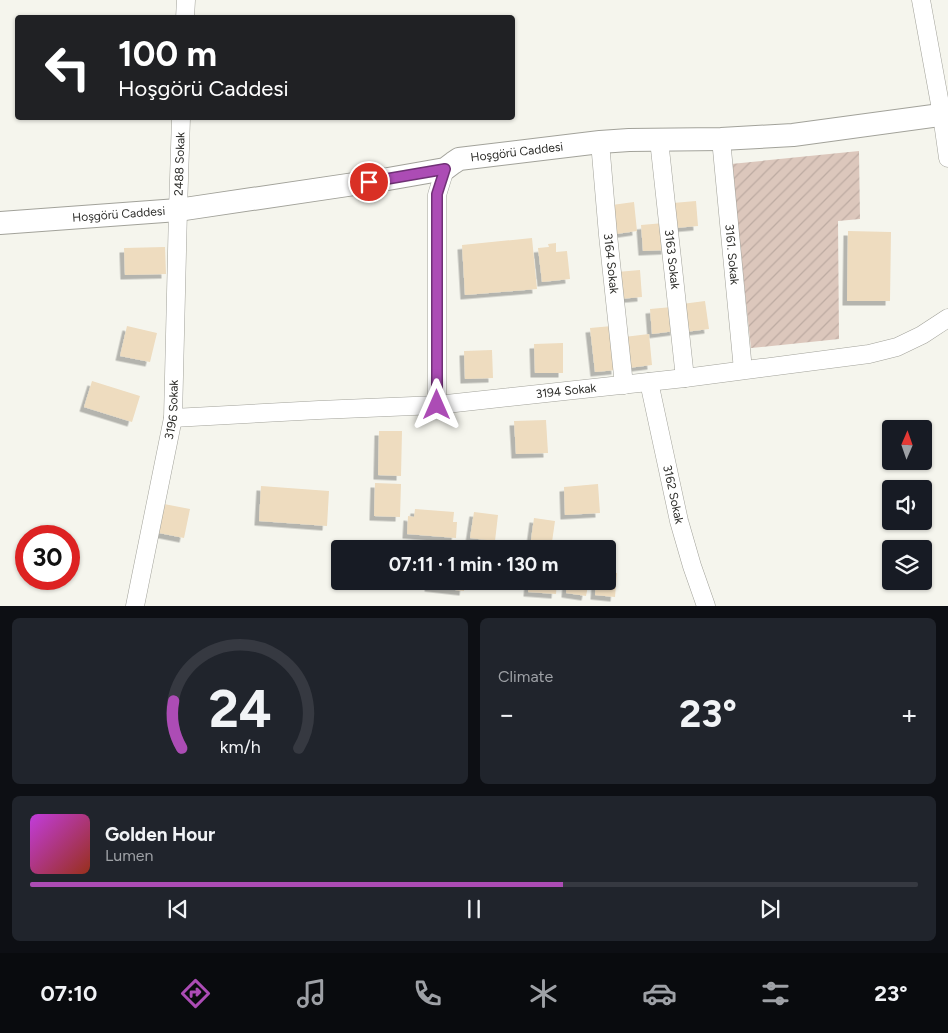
<!DOCTYPE html>
<html lang="en">
<head>
<meta charset="utf-8">
<style>
	body { margin:0; font-family:Figtree,sans-serif; background:#20242c; color:#f1f3f6; height:100vh; display:flex; flex-direction:column; font-size:19px; white-space:nowrap }
	* { box-sizing:border-box; margin:0 }
	p { font-size:16px; color:#9ea1a6 }
	.icon { flex:none; width:28px; height:28px; fill:none; stroke:currentColor; stroke-width:2; stroke-linecap:round; stroke-linejoin:round }
	.map { position:relative; height:606px; overflow:hidden }
	.details { display:flex; flex-direction:column; gap:12px; padding:12px; background:#0d0f14; flex:1 }
	.details>* { flex:none }
	.top-card { position:absolute; left:15px; top:15px; width:500px; height:105px; border-radius:5px; box-shadow:0 1px 4px #0004; background:#202124; color:#fff; overflow:hidden }
	.needle { width:32px; rotate:2deg }
	.tools { position:absolute; left:882px; top:420px; display:grid; gap:10px }
	.tools a { display:grid; place-items:center; width:50px; height:50px; border-radius:5px; background:#171b24; box-shadow:0 1px 4px #0004; font-size:25px }
	.speed { position:absolute; left:15px; top:525px; display:flex; gap:10px; font-size:25px; font-weight:700; text-align:center }
	.speed>* { display:grid; place-content:center; width:65px; height:65px; border-radius:50%; background:#171b24; box-shadow:0 1px 4px #0004; line-height:1 }
	.speed .limit { border:8px solid #d22; background:#fff; color:#111 }
	.pin { position:absolute; display:grid; place-items:center; width:42px; height:42px; color:#fff; margin:-21px; border:2px solid #fff; border-radius:50%; box-shadow:0 1px 5px #0007 }
	.me { position:absolute; width:55px; margin:-28px; rotate:0deg; stroke-linejoin:round; filter:drop-shadow(0 0 4px #0008) }
	.turn { display:flex; align-items:center; gap:18px; height:105px; padding:0 20px; font-size:22px }
	.turn .icon { width:65px; height:65px; stroke-width:2.5 }
	.turn b { display:block; font-size:35px; line-height:42px }
	.big { font-size:38px; font-weight:700; line-height:1.1 }
	.details .widget { flex:1; display:flex; flex-direction:column; justify-content:center; gap:8px; min-width:0; padding:0 18px; border-radius:8px; background:#20242c }
	.details .dial { align-items:center; gap:0 }
	.dial svg { height:130px; overflow:visible; fill:none; stroke:#363941; stroke-width:7; stroke-linecap:round; text-anchor:middle }
	.dial text { fill:#f1f3f6; stroke:none }
	.song { display:flex; align-items:center; gap:15px }
	.cover { width:60px; height:60px; border-radius:8px; background:linear-gradient(135deg,hsl(290 70% 55%),hsl(10 70% 35%)) }
	.played { height:5px; border-radius:2px; background:linear-gradient(90deg,#ac4cb5 60%,#363941 60%) }
	.keys { display:flex; justify-content:space-around; direction:ltr }
	.heat { display:flex; justify-content:space-between; align-items:center; font-size:28px; direction:ltr }
	.details .tiles { flex:1; display:grid; gap:12px; grid-template-columns:1fr 1fr }
	.widget:last-child { grid-column:span 2 }
	.trip { position:absolute; left:331px; top:540px; width:285px; height:50px; border-radius:5px; background:#171b24; box-shadow:0 1px 4px #0004; font-weight:700; line-height:50px; text-align:center }
	.menu { display:flex; height:80px; justify-content:space-around; align-items:center; background:#090b0e; color:#9ea1a6 }
	.menu .icon { width:35px; height:35px }
	.menu .active { color:#ac4cb5 }
	.menu b { font-size:22px; color:#f1f3f6 }
	.map>svg:first-child { display:block }
</style>
</head>
<body>
<div class="map">
<svg width="948" height="606" viewBox="0 0 948 606">
	<defs>
		<pattern id="garden-furrows" width="10" height="10" patternUnits="userSpaceOnUse" patternTransform="scale(1.25)"><rect width="10" height="10" fill="#dcc7bc"/><path d="M-1 1l2-2M0 10L10 0M9 11l2-2" fill="none" stroke="#bdaba2"/></pattern>
		<filter id="shadow"><feDropShadow dx="-4.5" dy="4.5" stdDeviation="0" flood-color="#0004"/></filter>
	</defs>
	<rect width="100%" height="100%" fill="#f5f5ed"/>
	<path fill="url(#garden-furrows)" d="M859,151l1,68 -22,2 1,118 -88,9 -20,-184z"/>
	<path fill="#eedcbf" filter="url(#shadow)" d="M696,201l2,25 -23,2 -2,-25z
		M634,202l3,29 -21,3 -4,-29z
		M664,223l2,27 -23,1 -2,-26z
		M848,231l43,1 -1,69h-43z
		M532,238l5,51 -72,6 -3,-50z
		M556,243v9l11,-1 3,28 -28,3 -4,-34 11,-1 -1,-3z
		M165,247l1,27 -41,1 -1,-27z
		M640,270l2,27 -23,2 -2,-27z
		M705,301l4,28 -24,3 -3,-28z
		M672,307l3,24 -23,3 -2,-25z
		M127,326l30,7 -7,29 -30,-6z
		M612,326l4,44 -21,2 -5,-44z
		M649,334l3,31 -24,3 -4,-31z
		M563,343v30h-28l-1,-29z
		M492,350l1,28 -28,1 -1,-28z
		M92,381l48,15 -8,26 -48,-15z
		M546,420l2,33 -32,1 -2,-33z
		M379,431h23l-1,45 -23,-1z
		M375,483l26,1 -1,33 -26,-1z
		M598,484l2,29 -35,2 -1,-28z
		M261,486l68,5 -2,35 -68,-5z
		M164,504l26,5 -6,29 -25,-5z
		M415,509l39,3 -1,10h4l-1,16 -49,-4 1,-18 6,1z
		M474,512l24,3 -3,26 -25,-3z
		M534,518l21,3 -4,28 -21,-2z
		M608,572l9,1 -2,24 -20,-2 1,-14h12z
		M430,581h35l-1,10 -35,-4z
		M529,581h28l-1,13 -28,-2z
		M567,581h22l-3,15 -20,-3z"/>
	<g fill="none" stroke-linecap="round" stroke-linejoin="round">
		<g stroke="#a2a29a" stroke-width="19">
			<g id="minor">
				<path d="M921,0l21,115 6,43"/>
				<path d="M185,18l1,-18"/>
				<path id="s1" d="M721,139l22,231"/>
				<path id="s2" d="M659,140l26,238"/>
				<path id="s3" d="M600,142l8,93 16,150"/>
				<path id="s4" d="M649,382l30,139 13,45 14,40"/>
				<path d="M437,405v-210l8,-26"/>
				<path id="s5" d="M173,418l146,-8 118,-5 248,-27 184,-24 28,-7 25,-12 26,-17"/>
				<path id="s6" d="M135,606l38,-188 5,-208 3,-92"/>
			</g>
		</g>
		<g stroke="#a2a29a" stroke-width="24">
			<g id="tertiary">
				<path id="s7" d="M0,223l178,-13 210,-31 57,-10 8,-6 6,-4 141,-17 29,-2 92,-1 72,-4 155,-21"/>
			</g>
		</g>
		<use href="#minor" stroke="#fff" stroke-width="18"/>
		<use href="#tertiary" stroke="#fff" stroke-width="22"/>
	</g>
	<g fill="none" stroke-linecap="round" stroke-linejoin="round">
		<g stroke="#703176" stroke-width="12">
			<path id="route" d="M369,182l76,-13 -8,25v211"/>
		</g>
		<use href="#route" stroke="#ac4cb5" stroke-width="9"/>
	</g>
	<g text-anchor="middle" stroke-width="4" stroke-linejoin="round" paint-order="stroke">
		<g font-size="12" fill="#2d2d2a" stroke="#fff">
			<text dy="4" stroke="none"><textPath href="#s7" startOffset="524">Hoşgörü Caddesi</textPath></text>
			<text dy="4" stroke="none"><textPath href="#s6" startOffset="446">2488 Sokak</textPath></text>
			<text dy="4" stroke="none"><textPath href="#s7" startOffset="119">Hoşgörü Caddesi</textPath></text>
			<text dy="4" stroke="none"><textPath href="#s1" startOffset="116">3161. Sokak</textPath></text>
			<text dy="4" stroke="none"><textPath href="#s2" startOffset="120">3163 Sokak</textPath></text>
			<text dy="4" stroke="none"><textPath href="#s3" startOffset="122">3164 Sokak</textPath></text>
			<text dy="4" stroke="none"><textPath href="#s5" startOffset="394">3194 Sokak</textPath></text>
			<text dy="4" stroke="none"><textPath href="#s6" startOffset="200">3196 Sokak</textPath></text>
			<text dy="4" stroke="none"><textPath href="#s4" startOffset="115">3162 Sokak</textPath></text>
		</g>
	</g>
</svg>
<div class="tools">
<a><svg class="needle" viewBox="-14 -14 28 28"><path d="M0-13l5 13h-10z" fill="#e53935"/><path d="M0 13l5-13h-10z" fill="#9ea1a6"/></svg></a>
<a><svg class="icon" aria-label="sound" viewBox="0 0 24 24"><path d="M4 9h4l5-4v14l-5-4H4zM17 9q2 3 0 6"/></svg></a>
<a><svg class="icon" aria-label="layers" viewBox="0 0 24 24"><path d="M12 4l9 5-9 5-9-5zM3 14l9 5 9-5"/></svg></a>
</div>
<div class="speed"><div class="limit">30</div></div>
<div class="pin" style="left:369px;top:182px;background:#d93025"><svg class="icon" aria-label="arrive" viewBox="0 0 24 24"><path d="M6 21V4h12l-3 4 3 4H6"/></svg></div>
<svg class="me" style="left:437px;top:405px" viewBox="-20 -20 40 40"><path d="M0-17L14 15 0 8-14 15z" fill="#ac4cb5" stroke="#fff" stroke-width="4"/></svg>
<div class="trip">07:11 · 1 min · 130 m</div>
<div class="top-card">
<div class="turn"><svg class="icon" aria-label="left" viewBox="0 0 24 24"><path d="M17 20v-9H6M10 6l-5 5 5 5"/></svg><div><b>100 m</b>Hoşgörü Caddesi</div></div>
</div>
</div>
<section class="details">
<div class="tiles">
<div class="widget dial"><svg viewBox="0 0 100 80">
<path d="M14 69A42 42 0 1 1 86 69"/>
<path d="M14 69A42 42 0 0 1 9 40" stroke="#ac4cb5"/>
<text x="50" y="56" font-size="32" font-weight="700">24</text>
<text x="50" y="72" font-size="11">km/h</text>
</svg></div>
<div class="widget"><p>Climate</p>
<div class="heat"><a>−</a><b class="big">23°</b><a>+</a></div>
</div>
<div class="widget">
<div class="song"><i class="cover"></i><div><b>Golden Hour</b><p>Lumen</p></div></div>
<div class="played"></div>
<div class="keys"><svg class="icon" aria-label="previous" viewBox="0 0 24 24"><path d="M18 5L8 12l10 7zM5 5v14"/></svg><svg class="icon" aria-label="pause" viewBox="0 0 24 24"><path d="M8 5v14M16 5v14"/></svg><svg class="icon" aria-label="next" viewBox="0 0 24 24"><path d="M6 5l10 7-10 7zM19 5v14"/></svg></div>
</div>
</div>
</section>
<nav class="menu">
<b>07:10</b>
<svg class="icon active" aria-label="directions" viewBox="0 0 24 24"><path d="M12 3l9 9-9 9-9-9zM9 14v-3h6M13 9l2 2-2 2"/></svg>
<svg class="icon" aria-label="music" viewBox="0 0 24 24"><path d="M9 18V5l10-2v13"/><circle cx="6" cy="18" r="3"/><circle cx="16" cy="16" r="3"/></svg>
<svg class="icon" aria-label="phone" viewBox="0 0 24 24"><path d="M5 4h4l2 5-3 2q2 4 5 5l2-3 5 2v4C11 20 4 13 5 4z"/></svg>
<svg class="icon" aria-label="climate" viewBox="0 0 24 24"><path d="M12 3v18M4 7l16 10M4 17L20 7"/></svg>
<svg class="icon" aria-label="car" viewBox="0 0 24 24"><path d="M5 17H2v-5l4-1 3-4h7l3 4 3 1v5h-3M9 17h6M6 11h13"/><circle cx="7" cy="17" r="2"/><circle cx="17" cy="17" r="2"/></svg>
<svg class="icon" aria-label="filters" viewBox="0 0 24 24"><path d="M4 7h16M4 17h16"/><circle cx="9" cy="7" r="2"/><circle cx="15" cy="17" r="2"/></svg>
<b>23°</b>
</nav>
</body>
</html>
